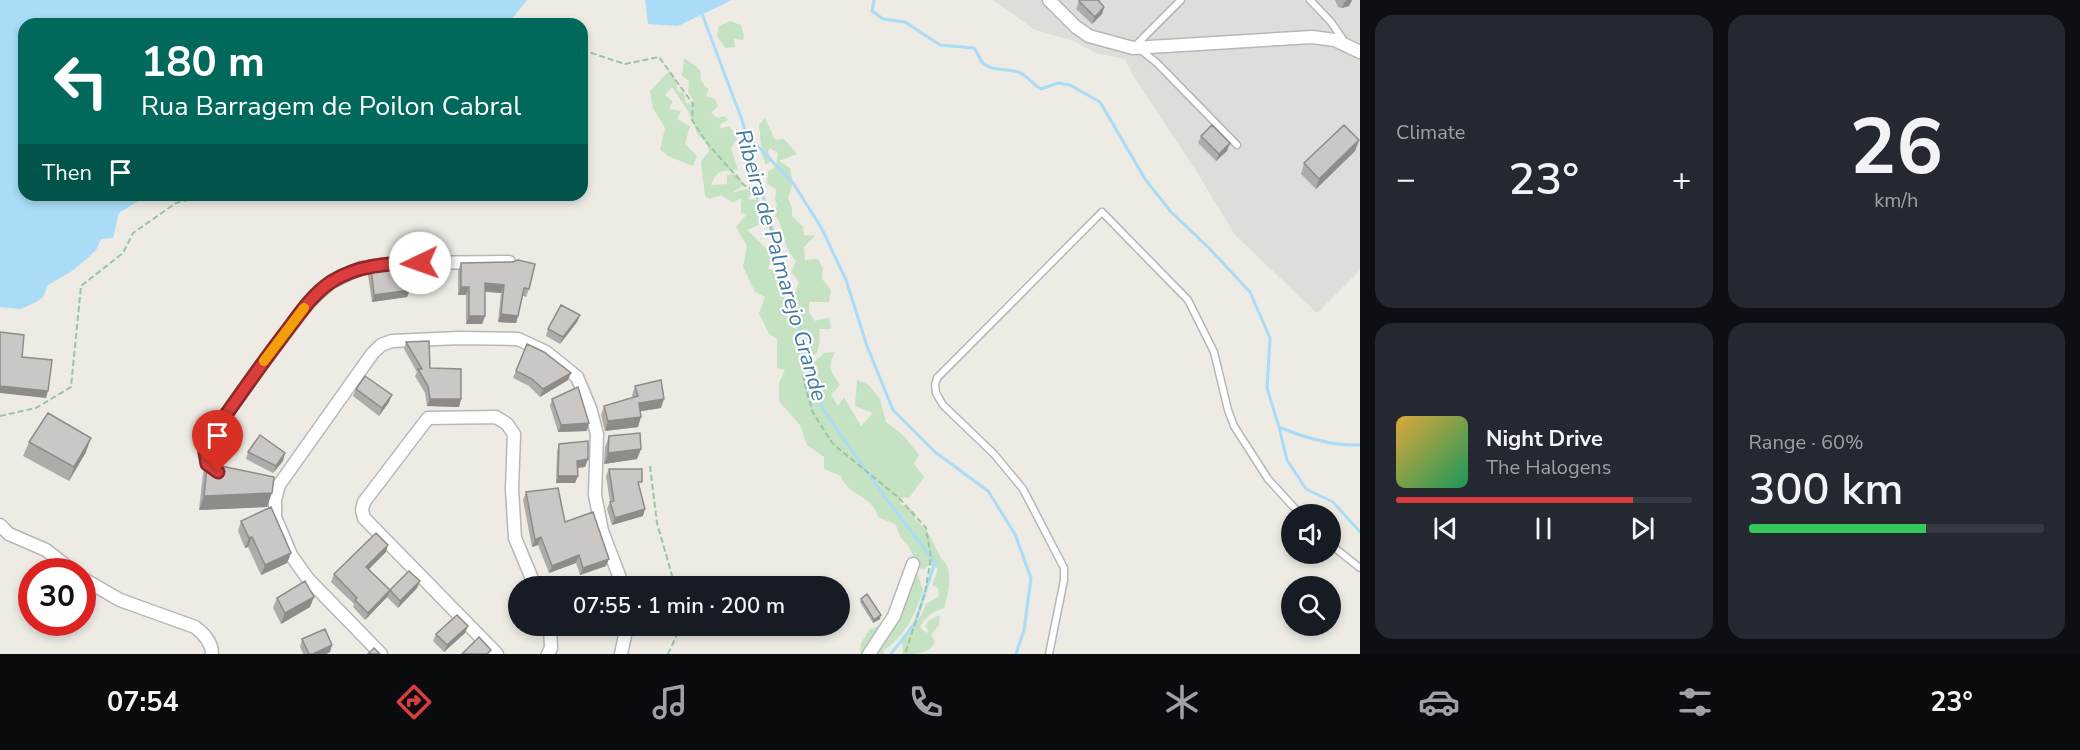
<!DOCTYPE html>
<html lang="en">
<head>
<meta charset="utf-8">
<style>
	body { margin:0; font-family:"Nunito Sans",sans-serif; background:#242831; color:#f1f3f6; height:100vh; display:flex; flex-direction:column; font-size:22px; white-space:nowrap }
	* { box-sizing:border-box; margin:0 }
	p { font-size:20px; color:#9ea1a6 }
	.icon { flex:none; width:33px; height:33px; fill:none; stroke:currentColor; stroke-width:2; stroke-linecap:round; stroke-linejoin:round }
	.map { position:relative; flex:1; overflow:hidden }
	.side { display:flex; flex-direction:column; gap:15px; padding:15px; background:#0d0f14; width:720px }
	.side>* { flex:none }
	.banner { position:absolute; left:18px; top:18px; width:570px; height:183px; border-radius:18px; box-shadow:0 3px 9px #0003; background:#00695c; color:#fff; overflow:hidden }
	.fabs { position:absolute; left:1281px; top:504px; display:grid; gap:12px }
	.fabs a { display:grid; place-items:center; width:60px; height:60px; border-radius:50%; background:#171b24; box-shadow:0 3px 9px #0003; font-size:30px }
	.speed { position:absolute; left:18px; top:558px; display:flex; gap:12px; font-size:30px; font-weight:700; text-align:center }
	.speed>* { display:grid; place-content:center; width:78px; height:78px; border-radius:50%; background:#171b24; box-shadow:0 3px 9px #0003; line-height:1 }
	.speed .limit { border:9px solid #d22; background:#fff; color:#111 }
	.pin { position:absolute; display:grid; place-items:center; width:51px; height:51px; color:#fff; margin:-62px -26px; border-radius:50% 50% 50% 0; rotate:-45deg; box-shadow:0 0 6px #0007 }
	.pin .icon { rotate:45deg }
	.me { position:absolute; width:66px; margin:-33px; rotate:267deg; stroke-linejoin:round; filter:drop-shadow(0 0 4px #0008) }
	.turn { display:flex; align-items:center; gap:21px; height:126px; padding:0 24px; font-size:27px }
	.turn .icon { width:78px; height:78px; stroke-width:2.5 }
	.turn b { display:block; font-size:42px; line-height:51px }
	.then { display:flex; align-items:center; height:57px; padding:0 24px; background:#0003; gap:12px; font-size:22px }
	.big { font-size:45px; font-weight:600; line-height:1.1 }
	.side .widget { flex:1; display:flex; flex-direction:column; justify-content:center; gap:9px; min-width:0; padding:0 21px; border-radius:18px; background:#242831 }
	.side .dial { align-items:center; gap:0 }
	.dial b { font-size:78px; line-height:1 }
	.song { display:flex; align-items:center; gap:18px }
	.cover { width:72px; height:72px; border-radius:9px; background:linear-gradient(135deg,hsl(40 70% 55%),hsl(150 70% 35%)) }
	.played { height:6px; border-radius:3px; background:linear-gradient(90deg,#db3d3d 80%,#363941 80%) }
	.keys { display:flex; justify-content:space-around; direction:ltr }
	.heat { display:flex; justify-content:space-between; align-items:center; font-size:33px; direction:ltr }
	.charge { height:9px; border-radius:4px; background:linear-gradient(90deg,#34c759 60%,#363941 0) }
	.side .tiles { flex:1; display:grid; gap:15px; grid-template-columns:repeat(2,1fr) }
	.trip { position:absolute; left:508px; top:576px; width:342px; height:60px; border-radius:30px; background:#171b24; box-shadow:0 3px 9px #0003; font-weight:600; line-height:60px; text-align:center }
	.tab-bar { display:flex; height:96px; justify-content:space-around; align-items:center; background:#090b0e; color:#9ea1a6 }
	.tab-bar .icon { width:42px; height:42px }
	.tab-bar .current { color:#db3d3d }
	.tab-bar b { font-size:27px; color:#f1f3f6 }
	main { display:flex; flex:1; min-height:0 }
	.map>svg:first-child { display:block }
</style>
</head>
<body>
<main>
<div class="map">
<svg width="1360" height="654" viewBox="0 0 1360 654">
	<rect width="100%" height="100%" fill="#edebe4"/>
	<path fill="#dfddd9" d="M993,0h367v270l-43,43 -82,-78 -37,-61 -64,-97 -9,-18 -30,-6 -21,-12 -39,-11z"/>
	<path fill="#c5e3c3" d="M730,21l11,4 3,10 -1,5 -9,-1 1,8 -10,1 -8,-12 2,-10z
		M684,58l12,8 5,6c-2,8 2,13 8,17l-3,7 9,3 3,7 -7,7 7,5 6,-2 4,4 -7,4 -2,5 10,-3 5,6 3,7 -6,9 7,22c-15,1 -21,-1 -27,15l16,-1v-9l11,-1 6,11 -12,8 14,-4 8,2 -6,8 11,1 2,15 -2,10 -12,5c10,8 16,17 26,24l-5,14 12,7 6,10 -2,7 2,12h10l-1,-10 4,-12 -8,-10 5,-11c-15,-16 -10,-32 -22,-48l3,-8 -2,-5 1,-11 -9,-5 1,-13 8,-4 2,-14 -8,-5 -2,4 4,8 -6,5 -4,-10 -3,-30 6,-7 10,22 9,-1 13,15 -18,7 11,7 3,15 -5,15 4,10v8l11,11 1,8 11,1 -11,11 1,13 13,-1 5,10 -1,10 9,11 -2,12h-20v10l6,9 14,-4 2,12h-12l1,12 -3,12 -14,8 10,2 11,-10 11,-1c-8,15 -4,20 5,33l-9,10 7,11 6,-9 17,29 12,-13 -18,-7 2,-26 12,5 11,14 6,23 17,13 16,20 -5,9 10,13 -14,20 -11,1 2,6 14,8v8c13,9 17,21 24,34 1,5 6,7 8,12 5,12 1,29 -3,42 -11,4 -19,8 -24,19l6,6 3,-2 -4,-4 4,-7 11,-5 -1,10 -8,10 4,7c-6,12 -17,12 -32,12l-1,-16 20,-24 4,-10 13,-8 -1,-8 -6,-3 6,-16 -9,-4 -6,5 -4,-2 -11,-23 -7,-7 -6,-14 -17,-7c-1,-3 -2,-6 -4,-9 -8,-12 -29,-17 -33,-32l-17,-7v-12l-17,-12 -7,-20 -21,-24v-18l6,-13 -8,-2v-29l-8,-5 -10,-21 6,-16 -10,-5 -12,-25 4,-21 -11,-19 11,-13 -6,-1v-15l-8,5 -12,-8 -12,4 -4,-3 -4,-34 8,-11 -2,-8 -9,-8 -10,-24 -16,-24 -7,8 8,7 -4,7 12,2 -4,8 13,7 -5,18 12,12 -4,10 -25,-10 -8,-6 5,-22 -12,-20 -3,-17 19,-20 6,8 3,12 6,2 2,10 7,1v-4l-5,-9 1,-10 -7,-5z
		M917,573l6,17c-8,25 -17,45 -39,60v4h-24l1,-11 8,-13 13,-6z"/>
	<path fill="#aadcf8" d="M0,0h527l-19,24h-484v171h134l-15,3 -24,15 -6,25 -12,1 -5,11 -6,6 -18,15 -24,14 -5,12 -7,5 -15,7 -21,-2z
		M645,0h87l-54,26 -30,-2z"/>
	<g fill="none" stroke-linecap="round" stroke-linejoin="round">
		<path stroke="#aadcf8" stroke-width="3" d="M874,0l-2,11 11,8 22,3 35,23 34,3c3,4 5,9 7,13 9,11 25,7 37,11 8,2 15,13 23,17l17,-6 12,2 30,17 45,77 26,33 38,36 41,44 20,46 -3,50 12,39c26,11 52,19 81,18
			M702,14l40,106 80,288 62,88 51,66 -20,61 -24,31
			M745,133l48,50 28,44 25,53 21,66 26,64 42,42 53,39 27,43 16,44 -7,52 -8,24
			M1279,427l8,33 19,29 27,13 27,30"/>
		<g stroke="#b5b7ba" stroke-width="9">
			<path id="service" d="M1181,0l-48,48 9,3 15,12 80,82
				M1310,0l21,22 13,19
				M1330,544l30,24
				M1049,654l15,-74v-12l-41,-79 -29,-35 -51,-49 -7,-12 -1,-8 2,-7 165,-166 86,88 26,52 14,58 6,16 34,53 32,35"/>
		</g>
		<g stroke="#b5b7ba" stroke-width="15">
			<path id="minor" d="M1049,0l27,27 13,9 44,12 179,-11 23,3 25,12
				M219,472l-12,-8 -3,-19 52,-73 53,-70 22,-20 30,-14 36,-5 112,-1
				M0,525l9,9 37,16 28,22
				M82,578l38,22 75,27c9,7 17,15 17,27
				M381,654l-73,-75 -17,-24 -16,-38v-17l4,-15 93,-131 9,-9 11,-4 67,-3 59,1 28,13 31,25 13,31 7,26 -2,61 7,36 21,55
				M497,654l-133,-136 -2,-8 2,-8 64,-84 68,-1 11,7 7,10 -2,55 3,49 20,48
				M548,654l3,-6 -1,-22
				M621,654l6,-28
				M869,654l25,-38 19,-52"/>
		</g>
		<path stroke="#9cc4a4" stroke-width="2" stroke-dasharray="6 3" stroke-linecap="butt" d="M582,50l43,14 34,-7 34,47 -1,16 15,23 37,42 10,6 20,45 22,68 6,34 2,44 9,31 20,31 66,54 27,30 5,29 -6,36 -20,61
			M0,416l36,-8 35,-21 10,-101 42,-33 10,-20 43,-30 29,-8
			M650,466l7,57 18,63
			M668,654l13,-28"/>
		<use href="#service" stroke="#fff" stroke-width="6"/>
		<use href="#minor" stroke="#fff" stroke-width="12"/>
	</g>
	<path fill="#afaba9" d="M1335,0h17l-3,6 -7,2 -4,-1z
		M1079,1l21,2 4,4 -2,7 -10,10 -16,-15z
		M1201,136l26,15 -11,10 -18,-18z
		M1359,140l-4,11 -39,38 -15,-15 3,-11z
		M461,263l68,26 -3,8 -3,-1 -7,27 -18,-1 3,-29 -16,-1v24l-3,8h-16v-29h-8v-24z
		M371,268l39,22 -3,7 -35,5 -4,-27z
		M580,315l-3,7 -17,22 -14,-8 2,-7z
		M406,342l24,26 31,31 -2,8 -32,-1 -2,-13 -10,-17 2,-4 -13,-23z
		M527,344l44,29 -3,7 -28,17 -11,-11 -16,-8z
		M635,386l26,22 -20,3 -3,16 -33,4 -4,-16 3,-9 29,-8 -1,-3z
		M356,389l36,6 -3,7 -10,14 -26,-20z
		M552,399l35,32 -29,1 -8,-26z
		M609,436l32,13 -4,10 -33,5 1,-17z
		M29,442l57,10 -17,29 -46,-25z
		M559,444l29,15 -3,8 -7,1 -3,15h-19l1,-32z
		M248,452l35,9 -10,12 -27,-14z
		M208,459l59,48 -68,3 4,-37z
		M609,469l31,19 3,28 -31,9 -5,-16 3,-7 -4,-26z
		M526,492l39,30 41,44 -26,9 -4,-12 -27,10 -11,-28 -6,2 -9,-47z
		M241,521l50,32 -4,10 -26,12 -13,-28 -3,1 -7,-17z
		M386,552l-17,17 21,21 30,-9 -3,7 -19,20 -11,-11 -22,23 -12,-13 1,-3 -23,-22 3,-8z
		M277,598l33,9 -29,17 -8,-16z
		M861,599l19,20 -7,4 -13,-21z
		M468,626l-3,7 -21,19 -11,-11 3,-7z
		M302,639l30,6 -2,7 -4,2h-23l-3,-7z"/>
	<path fill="#8e8b89" d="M1348,0h4l-3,6 -7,2 3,-7z
		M1104,7l-2,7 -10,10 3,-7z
		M1359,140l-4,11 -39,38 3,-10z
		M1230,143l-3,8 -11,10 3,-7z
		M485,283l19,2 -3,8 -18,-2z
		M461,287h8l-3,8h-8z
		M410,290l-3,7 -35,5 2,-7z
		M501,314l17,2 -2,7 -18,-1z
		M580,315l-3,7 -17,22 3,-7z
		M469,316h16l-3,8h-16z
		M571,373l-3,7 -28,17 3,-8z
		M0,386l48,5 -2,7 -46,-5z
		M392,395l-3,7 -10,14 3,-8z
		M430,399h31l-2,8 -32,-1z
		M664,399l-3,9 -25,4 3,-9z
		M641,417l-3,10 -33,4 3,-10z
		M589,423l-2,8 -29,1 3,-7z
		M91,438l-5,14 -17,29 5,-14z
		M641,449l-4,10 -33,5 4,-11z
		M285,453l-2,8 -10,12 3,-7z
		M588,459l-3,8 -10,1 2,-7z
		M558,476h20l-3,7h-19z
		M272,493l-5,14 -68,3 5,-14z
		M645,509l-2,7 -31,9 3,-7z
		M252,537l-4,10 -3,1 4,-10z
		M541,537l-3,8 -6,2 3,-7z
		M388,545l-2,7 -22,22 2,-7z
		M291,553l-4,10 -26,12 4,-10z
		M579,555l-3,8 -27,10 3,-7z
		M609,559l-3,7 -26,9 3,-7z
		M420,581l-3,7 -19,20 2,-7z
		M390,590l-3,7 -22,23 3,-7z
		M314,597l-4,10 -29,17 4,-11z
		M881,615l-1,4 -7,4 1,-3z
		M468,626l-3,7 -21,19 3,-7z
		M332,645l-2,7 -4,2h-13z"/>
	<path fill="#cbc7c4" stroke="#8e8b89" stroke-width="1.5" d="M1080,0h18l6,7 -9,10 -16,-16z
		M1212,125l18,18 -11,11 -18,-18z
		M1344,125l15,15 -40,39 -15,-16z
		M518,260l17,4 -6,25 -5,-1 -6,28 -17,-2 3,-29 -19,-2v33h-16v-29h-8v-24l51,-1z
		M407,264l3,26 -36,5 -3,-27z
		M561,305l19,10 -17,22 -15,-8z
		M0,332l24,3 -2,22 30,3 -4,31 -48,-5z
		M429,341l1,27 31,1v30h-31l-2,-13 -10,-17h4l-16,-27z
		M527,344l17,8 27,21 -28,16 -11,-10 -16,-8z
		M365,376l27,19 -10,13 -26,-19z
		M661,380l3,19 -25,4 2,14 -33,4 -4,-15 34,-10 -3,-10z
		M578,387l11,36 -28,2 -9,-26z
		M48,413l43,25 -17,29 -45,-25z
		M640,433l1,16 -33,4 1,-17z
		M260,435l25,18 -9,13 -28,-14z
		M588,441v18l-11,2 1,15h-20l1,-32z
		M208,459l13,7 53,11 -2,16 -68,3z
		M609,469h33v13h-4l7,27 -30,9 -5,-16 4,-1z
		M558,488l7,34 28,-10 16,47 -26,9 -4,-13 -27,11 -11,-29 -6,3 -9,-48z
		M271,507l20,46 -26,12 -13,-28 -3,1 -8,-17z
		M376,533l12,12 -22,22 24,23 -22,23 -13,-13 2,-2 -23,-24z
		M409,571l11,10 -20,20 -10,-11z
		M305,581l9,16 -29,16 -8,-15z
		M867,594l14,21 -7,5 -13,-21z
		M457,615l11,11 -21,19 -11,-11z
		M325,629l7,16 -19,9h-4l-7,-15z
		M479,637l12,13 -4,4h-25z
		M374,648l6,6h-12z"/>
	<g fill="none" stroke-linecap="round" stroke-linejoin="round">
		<g stroke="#8e2828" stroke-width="15">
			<path id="route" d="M218,472l-11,-8 -3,-18c26,-37 51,-73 78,-109 15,-19 28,-41 49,-55 26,-17 58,-19 89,-19"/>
		</g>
		<use href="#route" stroke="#db3d3d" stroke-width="10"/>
		<path stroke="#f59e0b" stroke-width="10" d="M264,361l40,-53"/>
	</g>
	<g text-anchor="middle" stroke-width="4.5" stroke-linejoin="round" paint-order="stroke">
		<g font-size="22" font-style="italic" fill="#4579a1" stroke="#fff">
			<text transform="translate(782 265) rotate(74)" y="8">Ribeira de Palmarejo Grande</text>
		</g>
	</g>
</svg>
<div class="fabs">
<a><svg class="icon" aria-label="sound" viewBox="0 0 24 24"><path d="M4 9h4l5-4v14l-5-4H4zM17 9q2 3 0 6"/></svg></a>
<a><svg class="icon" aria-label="search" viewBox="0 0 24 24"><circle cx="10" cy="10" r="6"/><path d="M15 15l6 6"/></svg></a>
</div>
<div class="speed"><div class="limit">30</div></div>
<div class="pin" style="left:218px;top:472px;background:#d93025"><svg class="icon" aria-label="arrive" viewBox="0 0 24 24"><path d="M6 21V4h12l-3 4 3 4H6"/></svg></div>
<svg class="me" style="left:420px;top:263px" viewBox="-20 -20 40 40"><circle r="19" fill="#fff"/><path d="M0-13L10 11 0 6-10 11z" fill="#db3d3d"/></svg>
<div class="trip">07:55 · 1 min · 200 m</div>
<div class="banner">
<div class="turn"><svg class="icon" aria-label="left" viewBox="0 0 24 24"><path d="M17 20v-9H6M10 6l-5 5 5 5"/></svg><div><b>180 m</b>Rua Barragem de Poilon Cabral</div></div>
<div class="then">Then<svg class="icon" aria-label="arrive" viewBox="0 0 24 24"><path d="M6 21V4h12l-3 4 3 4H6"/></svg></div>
</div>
</div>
<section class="side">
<div class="tiles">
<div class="widget"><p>Climate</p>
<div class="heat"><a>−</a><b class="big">23°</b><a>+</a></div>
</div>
<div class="widget dial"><b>26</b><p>km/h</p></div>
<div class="widget">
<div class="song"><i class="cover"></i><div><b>Night Drive</b><p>The Halogens</p></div></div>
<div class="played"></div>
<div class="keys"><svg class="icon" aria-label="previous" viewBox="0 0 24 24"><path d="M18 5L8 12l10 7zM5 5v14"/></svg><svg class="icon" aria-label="pause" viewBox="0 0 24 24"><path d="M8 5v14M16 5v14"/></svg><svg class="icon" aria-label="next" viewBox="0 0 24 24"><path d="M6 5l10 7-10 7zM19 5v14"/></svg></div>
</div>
<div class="widget"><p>Range · 60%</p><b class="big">300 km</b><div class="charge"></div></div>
</div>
</section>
</main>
<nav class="tab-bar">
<b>07:54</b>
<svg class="icon current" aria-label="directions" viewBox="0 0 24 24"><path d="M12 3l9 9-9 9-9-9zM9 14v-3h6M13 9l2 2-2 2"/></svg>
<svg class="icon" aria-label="music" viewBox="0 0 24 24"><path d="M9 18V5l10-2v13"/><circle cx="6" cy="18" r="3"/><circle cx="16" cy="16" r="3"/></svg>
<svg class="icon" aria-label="phone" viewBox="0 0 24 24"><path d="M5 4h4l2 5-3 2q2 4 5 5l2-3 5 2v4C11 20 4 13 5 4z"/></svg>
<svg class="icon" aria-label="climate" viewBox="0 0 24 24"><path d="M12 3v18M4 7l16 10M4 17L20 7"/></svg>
<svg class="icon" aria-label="car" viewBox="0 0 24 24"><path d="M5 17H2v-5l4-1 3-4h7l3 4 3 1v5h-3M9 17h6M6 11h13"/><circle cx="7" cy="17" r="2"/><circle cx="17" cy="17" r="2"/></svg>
<svg class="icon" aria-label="filters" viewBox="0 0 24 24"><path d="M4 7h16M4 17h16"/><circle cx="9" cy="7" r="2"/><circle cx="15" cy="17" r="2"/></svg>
<b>23°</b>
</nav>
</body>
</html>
